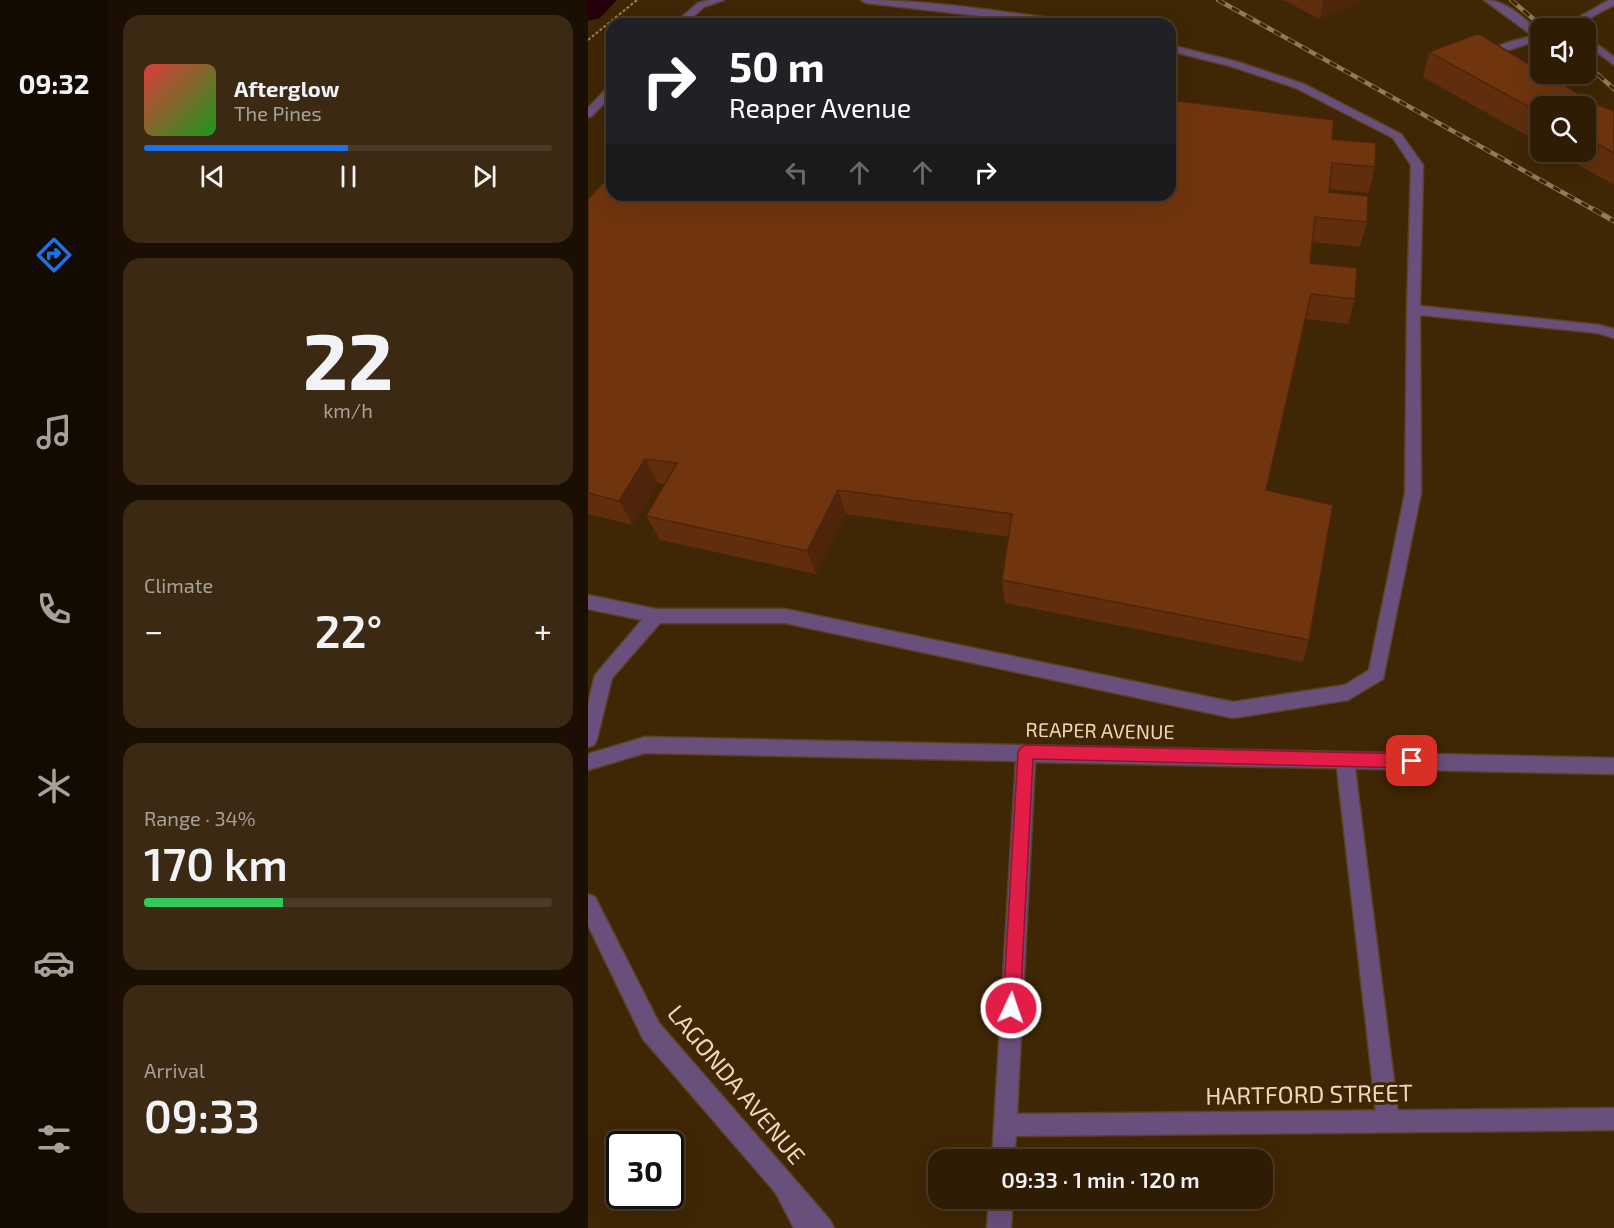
<!DOCTYPE html>
<html lang="en">
<head>
<meta charset="utf-8">
<style>
	body { margin:0; font-family:"Exo 2",sans-serif; background:#3b2913; color:#f1f3f6; height:100vh; display:flex; flex-direction:column; font-size:22px; white-space:nowrap }
	* { box-sizing:border-box; margin:0 }
	p { font-size:20px; color:#a7a19a }
	.icon { flex:none; width:33px; height:33px; fill:none; stroke:currentColor; stroke-width:2; stroke-linecap:round; stroke-linejoin:round }
	.map { position:relative; flex:1; overflow:hidden }
	.panel { display:flex; flex-direction:column; gap:15px; padding:15px; background:#1a0f02; width:480px }
	.panel>* { flex:none }
	.hud { position:absolute; left:18px; top:18px; width:570px; height:183px; border-radius:18px; box-shadow:0 6px 24px #0002,0 0 0 2px #4a3a26; background:#202124; color:#fff; overflow:hidden }
	.tools { position:absolute; left:942px; top:18px; display:grid; gap:12px }
	.tools a { display:grid; place-items:center; width:66px; height:66px; border-radius:12px; background:#2f1c04; box-shadow:0 6px 24px #0002,0 0 0 2px #4a3a26; font-size:30px }
	.speed { position:absolute; left:18px; top:1131px; display:flex; gap:12px; font-size:30px; font-weight:700; text-align:center }
	.speed>* { display:grid; place-content:center; width:78px; height:78px; border-radius:50%; background:#2f1c04; box-shadow:0 6px 24px #0002,0 0 0 2px #4a3a26; line-height:1 }
	.speed .limit { border:3px solid #111; border-radius:9px; background:#fff; color:#111 }
	.pin { position:absolute; display:grid; place-items:center; width:51px; height:51px; color:#fff; margin:-26px; border-radius:12px; box-shadow:0 3px 9px #0006 }
	.me { position:absolute; width:66px; margin:-33px; rotate:3deg; stroke-linejoin:round; filter:drop-shadow(0 0 4px #0008) }
	.turn { display:flex; align-items:center; gap:21px; height:126px; padding:0 24px; font-size:27px }
	.turn .icon { width:78px; height:78px; stroke-width:2.5 }
	.turn b { display:block; font-size:42px; line-height:51px }
	.lanes { display:flex; align-items:center; height:57px; padding:0 24px; background:#0003; justify-content:center; gap:30px; direction:ltr }
	.lanes .off { opacity:.35 }
	.big { font-size:45px; font-weight:600; line-height:1.1 }
	.panel .card { flex:1; display:flex; flex-direction:column; justify-content:center; gap:9px; min-width:0; padding:0 21px; border-radius:18px; background:#3b2913 }
	.panel .dial { align-items:center; gap:0 }
	.dial b { font-size:78px; line-height:1 }
	.song { display:flex; align-items:center; gap:18px }
	.cover { width:72px; height:72px; border-radius:9px; background:linear-gradient(135deg,hsl(0 70% 55%),hsl(120 70% 35%)) }
	.played { height:6px; border-radius:3px; background:linear-gradient(90deg,#1a73e8 50%,#4a3a26 50%) }
	.keys { display:flex; justify-content:space-around; direction:ltr }
	.heat { display:flex; justify-content:space-between; align-items:center; font-size:33px; direction:ltr }
	.charge { height:9px; border-radius:4px; background:linear-gradient(90deg,#34c759 34%,#4a3a26 0) }
	.trip { position:absolute; left:340px; top:1149px; width:345px; height:60px; border-radius:18px; background:#2f1c04; box-shadow:0 6px 24px #0002,0 0 0 2px #4a3a26; font-weight:600; line-height:60px; text-align:center }
	main { display:flex; flex:1; min-height:0 }
	.tabs { display:flex; flex-direction:column; width:108px; justify-content:space-around; align-items:center; background:#130b02; color:#a7a19a }
	.tabs .icon { width:42px; height:42px }
	.tabs .selected { color:#1a73e8 }
	.tabs b { font-size:27px; color:#f1f3f6 }
	.map>svg:first-child { display:block }
</style>
</head>
<body>
<main>
<nav class="tabs">
<b>09:32</b>
<svg class="icon selected" aria-label="directions" viewBox="0 0 24 24"><path d="M12 3l9 9-9 9-9-9zM9 14v-3h6M13 9l2 2-2 2"/></svg>
<svg class="icon" aria-label="music" viewBox="0 0 24 24"><path d="M9 18V5l10-2v13"/><circle cx="6" cy="18" r="3"/><circle cx="16" cy="16" r="3"/></svg>
<svg class="icon" aria-label="phone" viewBox="0 0 24 24"><path d="M5 4h4l2 5-3 2q2 4 5 5l2-3 5 2v4C11 20 4 13 5 4z"/></svg>
<svg class="icon" aria-label="climate" viewBox="0 0 24 24"><path d="M12 3v18M4 7l16 10M4 17L20 7"/></svg>
<svg class="icon" aria-label="car" viewBox="0 0 24 24"><path d="M5 17H2v-5l4-1 3-4h7l3 4 3 1v5h-3M9 17h6M6 11h13"/><circle cx="7" cy="17" r="2"/><circle cx="17" cy="17" r="2"/></svg>
<svg class="icon" aria-label="filters" viewBox="0 0 24 24"><path d="M4 7h16M4 17h16"/><circle cx="9" cy="7" r="2"/><circle cx="15" cy="17" r="2"/></svg>
</nav>
<section class="panel">
<div class="card">
<div class="song"><i class="cover"></i><div><b>Afterglow</b><p>The Pines</p></div></div>
<div class="played"></div>
<div class="keys"><svg class="icon" aria-label="previous" viewBox="0 0 24 24"><path d="M18 5L8 12l10 7zM5 5v14"/></svg><svg class="icon" aria-label="pause" viewBox="0 0 24 24"><path d="M8 5v14M16 5v14"/></svg><svg class="icon" aria-label="next" viewBox="0 0 24 24"><path d="M6 5l10 7-10 7zM19 5v14"/></svg></div>
</div>
<div class="card dial"><b>22</b><p>km/h</p></div>
<div class="card"><p>Climate</p>
<div class="heat"><a>−</a><b class="big">22°</b><a>+</a></div>
</div>
<div class="card"><p>Range · 34%</p><b class="big">170 km</b><div class="charge"></div></div>
<div class="card"><p>Arrival</p><b class="big">09:33</b></div>
</section>
<div class="map">
<svg width="1026" height="1228" viewBox="0 0 1026 1228">
	<rect width="100%" height="100%" fill="#3f2605"/>
	<g fill="none" stroke-linecap="round" stroke-linejoin="round">
		<path fill="#27010a" fill-rule="evenodd" d="M0,0h29l-17,18 -12,3z"/>
		<g stroke="#5b4222" stroke-width="3">
			<path id="service" d="M121,0h15l-20,7 -19,17h-11l24,-21z
				M273,0c70,0 142,12 212,21l5,3h-26l-186,-21z
				M896,0c23,0 39,18 56,32v8c-13,3 -52,19 -62,18v-4l34,-13 21,-5z
				M582,45l68,17 66,22 97,50 22,31 -3,141 179,19 15,4v9l-16,-5 -178,-18 1,178 -38,186 -35,21 -115,18 -448,-95h-125l-48,55 -15,61 -3,6 -6,2v-43l7,-29 47,-55 -54,-11v-14l68,14h129l448,93 112,-17 24,-15 36,-177 2,-183 4,-145 -18,-27 -97,-50 -66,-22 -60,-15z
				M24,86v9l-20,21 -4,1v-9l20,-21z
				M757,752l6,2 3,6 45,361 -3,8 -8,3 -8,-3 -3,-8 -41,-361 3,-6z"/>
		</g>
		<g stroke="#5b4222" stroke-width="3">
			<path id="minor" d="M1021,0h5v5l-26,14 -2,10 -10,-1 5,-12z
				M998,36l28,21v8l-28,-21z
				M57,737l969,21v16l-579,-12 -18,352 597,-6v22l-598,6 -2,24h-22l24,-399 -371,-8 -57,17v-16z
				M0,894l7,3 64,126 171,197 4,8h-28l-163,-189 -55,-114z
				M401,1198h24l-2,30h-24z"/>
		</g>
		<g stroke="#5b4222" stroke-width="3">
			<path id="tertiary" d="M194,1170l8,4 29,54h-25l-24,-46 4,-8z"/>
		</g>
		<path stroke="#997f60" stroke-width="2" stroke-dasharray="3 2" stroke-linecap="butt" d="M0,40l49,-40"/>
		<use href="#service" fill="#694f7c" fill-rule="evenodd"/>
		<use href="#minor" fill="#694f7c" fill-rule="evenodd"/>
		<use href="#tertiary" fill="#694f7c" fill-rule="evenodd"/>
		<g stroke="#93795a" stroke-width="4.5">
			<path id="rail-far1" d="M630,0l378,211
				M923,0l33,28
				M998,64l28,25"/>
		</g>
		<g stroke="#93795a" stroke-width="5">
			<path id="rail" d="M1005,209l21,12"/>
		</g>
		<use href="#rail-far1" stroke="#3f2605" stroke-width="3" stroke-dasharray="8" stroke-linecap="butt"/>
		<use href="#rail" stroke="#3f2605" stroke-width="4" stroke-dasharray="10" stroke-linecap="butt"/>
	</g>
	<path fill="#602e0c" d="M695,0h82l-45,19z
		M841,52l167,52 18,7v74l-59,-33h31v-46h-46v37l-117,-66z
		M744,139l43,28 -6,26 -40,-4v3l38,30 -7,25 -47,-5 -3,21 45,36 -7,25 -42,-5 -40,172 43,149 -6,22 -298,-59 -3,-23 7,-43 -163,-23 -30,60 -156,-34 -14,-24 19,-32 -7,-1 -25,42 -45,-11v-315z"/>
	<path fill="#4e250a" d="M735,0h42l-45,19z
		M723,294l-5,25 -45,195 5,-24z
		M57,459l13,24 -25,42 -14,-24z
		M250,490l8,24 -30,60 -9,-23z"/>
	<path fill="#70350e" stroke="#4e250a" stroke-width="1.5" d="M889,34l4,1 59,36v3h5l51,30 18,7v42l-28,-16v-31h-46v7l-111,-61z
		M582,100l164,20 -2,19 44,4 -1,24 -43,-4 -3,29 39,4 -1,26 -52,-5 -5,46 47,5 -2,31 -44,-5 -45,196 67,15 -24,135 -307,-60 10,-66 -174,-24 -31,61 -161,-35 31,-53 -32,-4 -26,42 -31,-8v-294l24,-26v22h558z"/>
	<path fill="#e11d48" stroke="#92132f" stroke-width="1.5" d="M438,745l386,9 5,2 2,5 -2,5 -5,2 -379,-9 -13,249 -3,6 -6,3 -6,-3 -2,-6 15,-256 3,-5z"/>
	<g text-anchor="middle" stroke-width="6" stroke-linejoin="round" paint-order="stroke">
		<g font-size="20" fill="#f1d6b9" stroke="#3f2605">
			<text transform="translate(512 731) rotate(1)" y="7">REAPER AVENUE</text>
		</g>
		<g font-size="24" fill="#f1d6b9" stroke="#3f2605">
			<text transform="translate(148 1085) rotate(50)" y="8">LAGONDA AVENUE</text>
			<text transform="translate(721 1095) rotate(-1)" y="8">HARTFORD STREET</text>
		</g>
	</g>
</svg>
<div class="tools">
<a><svg class="icon" aria-label="sound" viewBox="0 0 24 24"><path d="M4 9h4l5-4v14l-5-4H4zM17 9q2 3 0 6"/></svg></a>
<a><svg class="icon" aria-label="search" viewBox="0 0 24 24"><circle cx="10" cy="10" r="6"/><path d="M15 15l6 6"/></svg></a>
</div>
<div class="speed"><div class="limit">30</div></div>
<div class="pin" style="left:824px;top:761px;background:#d93025"><svg class="icon" aria-label="arrive" viewBox="0 0 24 24"><path d="M6 21V4h12l-3 4 3 4H6"/></svg></div>
<svg class="me" style="left:423px;top:1008px" viewBox="-20 -20 40 40"><circle r="17" fill="#e11d48" stroke="#fff" stroke-width="3"/><path d="M0-11L8 9 0 5-8 9z" fill="#fff"/></svg>
<div class="trip">09:33 · 1 min · 120 m</div>
<div class="hud">
<div class="turn"><svg class="icon" aria-label="right" viewBox="0 0 24 24"><path d="M7 20v-9h11M14 6l5 5-5 5"/></svg><div><b>50 m</b>Reaper Avenue</div></div>
<div class="lanes"><svg class="icon off" aria-label="left" viewBox="0 0 24 24"><path d="M17 20v-9H6M10 6l-5 5 5 5"/></svg><svg class="icon off" aria-label="ahead" viewBox="0 0 24 24"><path d="M12 20V5M6 11l6-6 6 6"/></svg><svg class="icon off" aria-label="ahead" viewBox="0 0 24 24"><path d="M12 20V5M6 11l6-6 6 6"/></svg><svg class="icon" aria-label="right" viewBox="0 0 24 24"><path d="M7 20v-9h11M14 6l5 5-5 5"/></svg></div>
</div>
</div>
</main>
</body>
</html>
